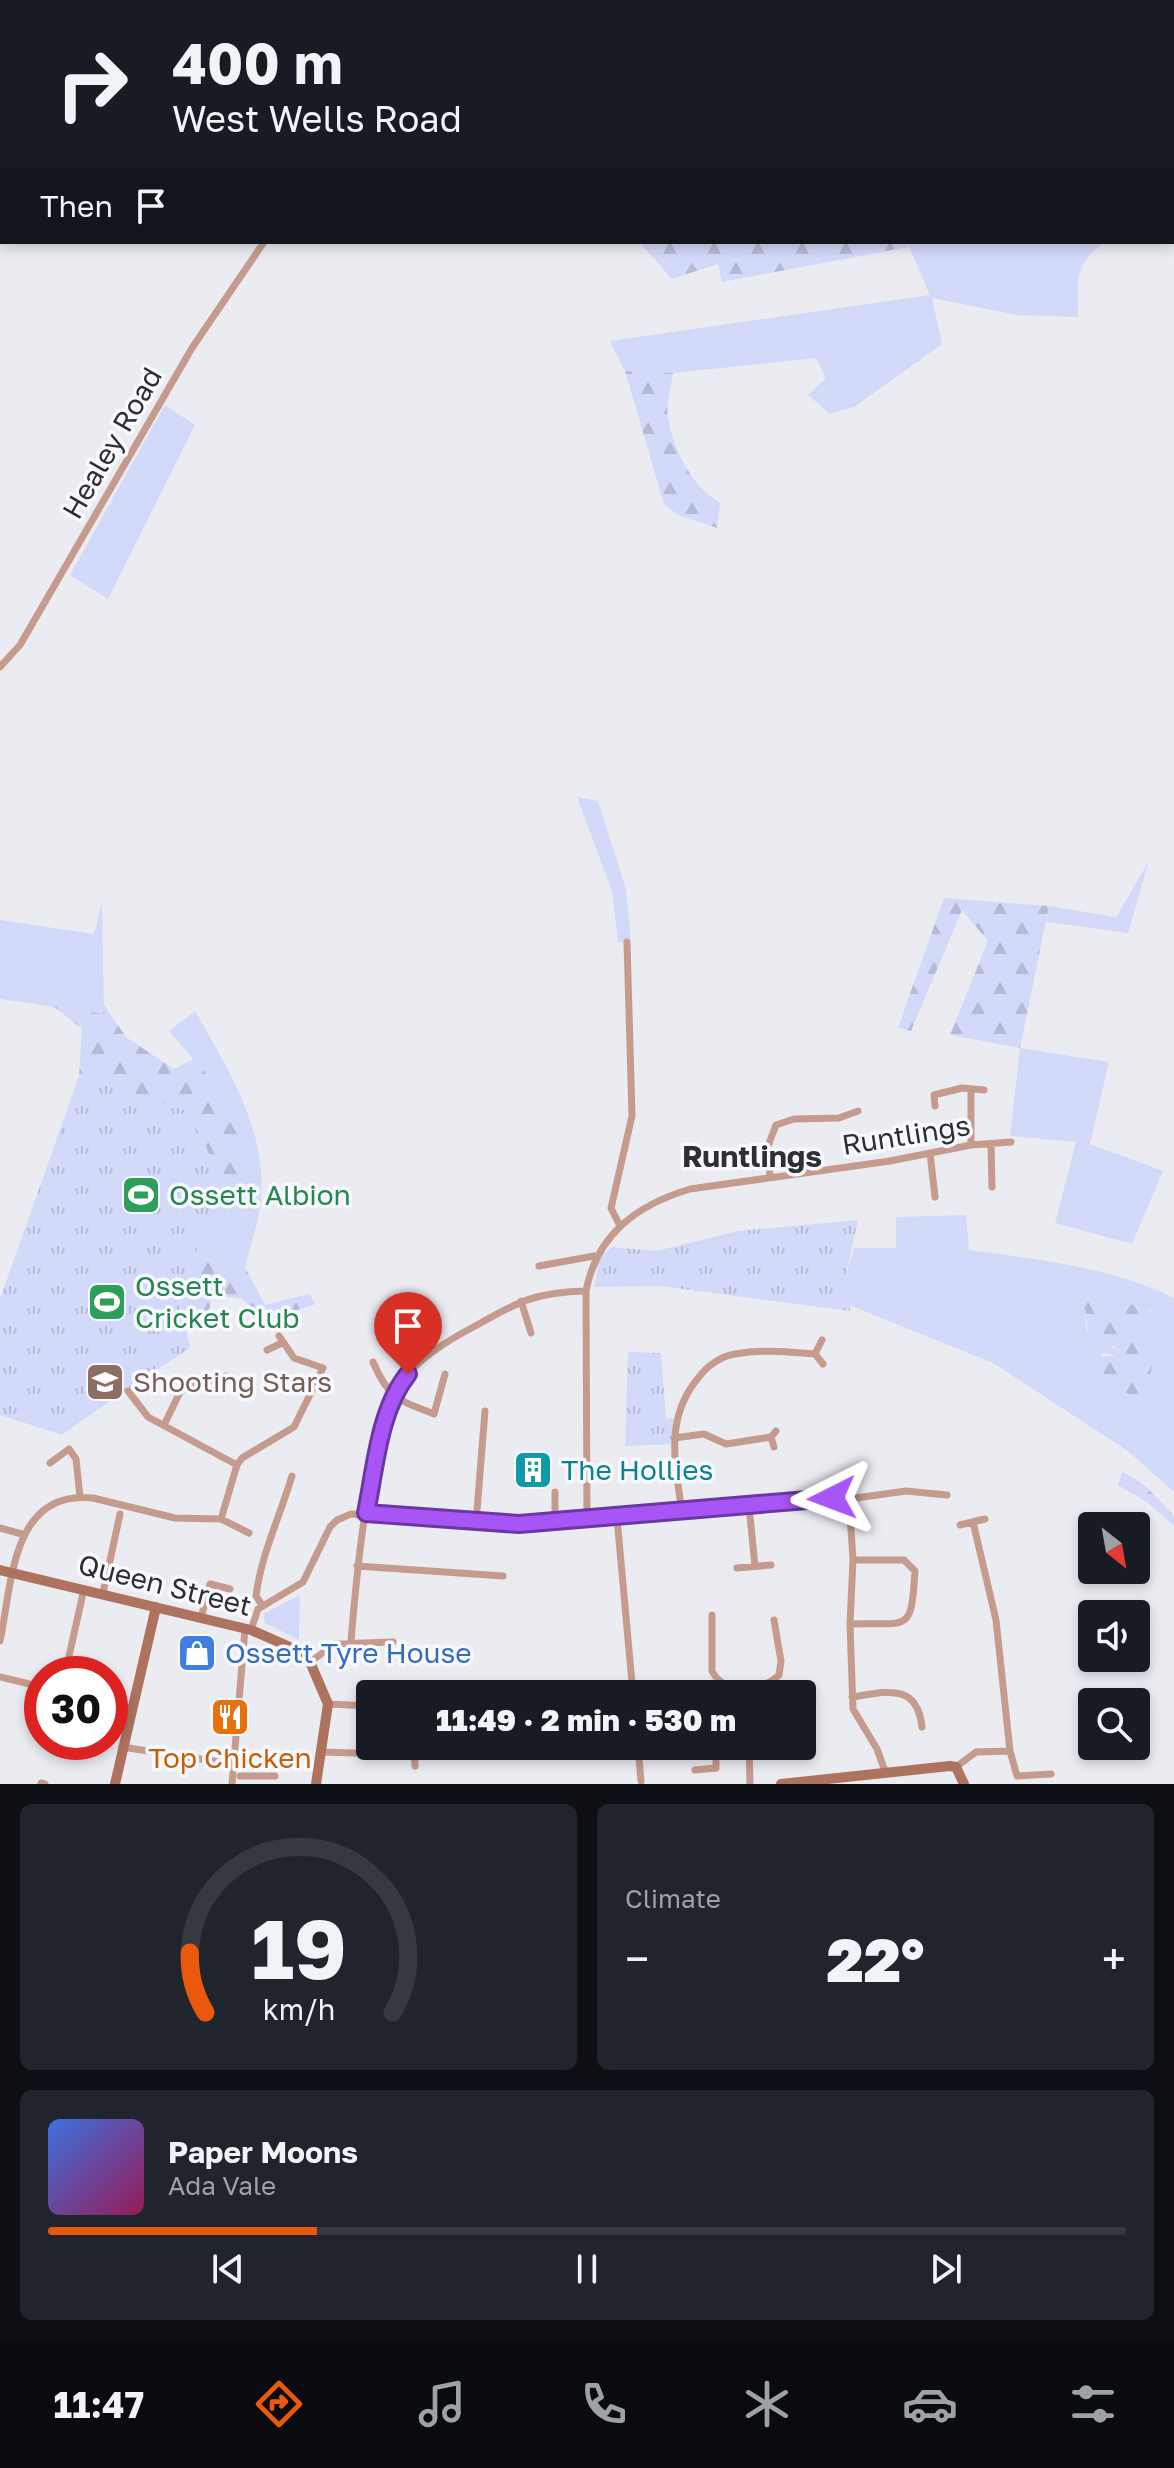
<!DOCTYPE html>
<html lang="en">
<head>
<meta charset="utf-8">
<style>
	body { margin:0; font-family:"Golos Text",sans-serif; background:#20242c; color:#f1f3f6; height:100vh; display:flex; flex-direction:column; font-size:30px; white-space:nowrap }
	* { box-sizing:border-box; margin:0 }
	p { font-size:26px; color:#9ea1a6 }
	.icon { flex:none; width:44px; height:44px; fill:none; stroke:currentColor; stroke-width:2; stroke-linecap:round; stroke-linejoin:round }
	.map { position:relative; height:1784px; overflow:hidden }
	.panel { display:flex; flex-direction:column; gap:20px; padding:20px; background:#0d0f14; flex:1 }
	.panel>* { flex:none }
	.banner { position:absolute; left:0px; top:0px; width:1174px; height:244px; box-shadow:0 4px 12px #0003; background:#171b24; color:#f1f3f6; overflow:hidden }
	.needle { width:52px; rotate:149deg }
	.buttons { position:absolute; left:1078px; top:1512px; display:grid; gap:16px }
	.buttons a { display:grid; place-items:center; width:72px; height:72px; border-radius:8px; background:#171b24; box-shadow:0 4px 12px #0003; font-size:40px }
	.speed { position:absolute; left:24px; top:1656px; display:flex; gap:16px; font-size:40px; font-weight:700; text-align:center }
	.speed>* { display:grid; place-content:center; width:104px; height:104px; border-radius:50%; background:#171b24; box-shadow:0 4px 12px #0003; line-height:1 }
	.speed .limit { border:12px solid #d22; background:#fff; color:#111 }
	.pin { position:absolute; display:grid; place-items:center; width:68px; height:68px; color:#fff; margin:-82px -34px; border-radius:50% 50% 50% 0; rotate:-45deg; box-shadow:0 0 8px #0007 }
	.pin .icon { rotate:45deg }
	.me { position:absolute; width:88px; margin:-44px; rotate:267deg; stroke-linejoin:round; filter:drop-shadow(0 0 6px #0008) }
	.turn { display:flex; align-items:center; gap:28px; height:168px; padding:0 40px; font-size:36px }
	.turn .icon { width:104px; height:104px; stroke-width:2.5 }
	.turn b { display:block; font-size:56px; line-height:68px }
	.then { display:flex; align-items:center; height:76px; padding:0 40px; background:#0003; gap:16px; font-size:30px }
	.big { font-size:60px; font-weight:800; line-height:1.1 }
	.panel .card { flex:1; display:flex; flex-direction:column; justify-content:center; gap:12px; min-width:0; padding:0 28px; border-radius:12px; background:#20242c }
	.panel .dial { align-items:center; gap:0 }
	.dial svg { height:208px; overflow:visible; fill:none; stroke:#363941; stroke-width:7; stroke-linecap:round; text-anchor:middle }
	.dial text { fill:#f1f3f6; stroke:none }
	.song { display:flex; align-items:center; gap:24px }
	.cover { width:96px; height:96px; border-radius:12px; background:linear-gradient(135deg,hsl(220 70% 55%),hsl(330 70% 35%)) }
	.played { height:8px; border-radius:4px; background:linear-gradient(90deg,#ea580c 25%,#363941 25%) }
	.keys { display:flex; justify-content:space-around; direction:ltr }
	.heat { display:flex; justify-content:space-between; align-items:center; font-size:44px; direction:ltr }
	.panel .tiles { flex:1; display:grid; gap:20px; grid-template-columns:1fr 1fr }
	.card:last-child { grid-column:span 2 }
	.trip { position:absolute; left:356px; top:1680px; width:460px; height:80px; border-radius:8px; background:#171b24; box-shadow:0 4px 12px #0003; font-weight:800; line-height:80px; text-align:center }
	.tabs { display:flex; height:128px; justify-content:space-around; align-items:center; background:#090b0e; color:#9ea1a6 }
	.tabs .icon { width:56px; height:56px }
	.tabs .current { color:#ea580c }
	.tabs b { font-size:36px; color:#f1f3f6 }
	.map>svg:first-child { display:block }
</style>
</head>
<body>
<div class="map">
<svg width="1174" height="1784" viewBox="0 0 1174 1784">
	<defs>
		<pattern id="forest-firs" width="22" height="20" patternUnits="userSpaceOnUse" patternTransform="scale(2)"><rect width="22" height="20" fill="#d3d9f9"/><path d="M5 1l3.5 6h-7zM16 11l3.5 6h-7z" fill="#b5bbd6"/></pattern>
		<pattern id="park-tufts" width="24" height="20" patternUnits="userSpaceOnUse" patternTransform="scale(2)"><rect width="24" height="20" fill="#d3d9f9"/><path d="M3 7l-1-3M5 7V3M7 7l1-3M15 17l-1-3M17 17v-4M19 17l1-3" fill="none" stroke="#b5bbd6"/></pattern>
	</defs>
	<rect width="100%" height="100%" fill="#ebecf2"/>
	<path fill="#d3d9f9" fill-rule="evenodd" d="M907,242h198c-32,24 -27,37 -27,75l-61,-2 -85,-17 10,46 -88,63 -24,7 -22,-19 18,-17 -10,-20 -143,15 -48,-2 -15,-30 320,-46z
		M165,405l30,20 -87,174 -38,-24z
		M577,797l21,4 28,88 5,52 -13,1 -6,-51z
		M1149,861l-21,72 -82,-11 3,-16 67,11z
		M102,902l2,112 -104,-15v-79l94,14z
		M195,1011c34,60 75,123 65,196 -3,20 -10,40 -15,60l-50,-10 17,-58 35,1 -33,-117 -45,-52z
		M1020,1048l89,14 -19,82 73,27 -31,73 -77,-21 21,-81 -66,-6z
		M966,1215l3,35c68,9 143,17 205,48v194l-46,-41 -135,-88 -144,-58 -3,-31 8,-26h42v-31zM1102,1304l14,4 35,1 5,8 -13,8 -1,5 4,4 -20,58 -31,-14 -8,-9 16,-16 14,3 1,-5c-8,-8 -22,-13 -32,-21v-18z
		M300,1595l-1,45 -34,-17 -2,-9z"/>
	<path fill="url(#forest-firs)" d="M639,242h268l1,5 -186,35 -4,-18 -46,15z
		M625,371l48,2c-2,14 -7,31 -5,45 6,33 23,67 52,85l-3,25 -39,-13 -14,-11z
		M944,898l105,8 -29,142 -70,-13 38,-94 -26,-31 -51,121 -13,-3z
		M104,1005l22,32 48,32 20,-10 20,24 26,48 7,69 -35,-1 3,-27 -11,-31 -77,-47 -48,-18 3,-47 -29,-23 50,8z
		M195,1257l50,10 20,38 44,-11 7,10 -50,16 -24,-21 -30,-5 -6,36 -20,-2 -5,-23z
		M1091,1282l13,13 -1,9c20,6 40,-9 53,13l-14,13c19,20 11,47 -5,68l-42,-20 -9,-9 7,-13h24l1,-5 -4,-5 -25,-3 -3,-31 -6,-12z
		M1122,1472c21,8 37,28 52,44v10l-26,-23 -30,-18z"/>
	<path fill="url(#park-tufts)" d="M79,1076l105,34 20,31 11,31 -3,27 -31,106 9,43c-43,29 -86,56 -128,87l-62,-20v-116z
		M858,1220l-12,54 4,37 -190,-25 -66,1 6,-28 11,-12 45,4 82,-20z
		M628,1352l33,1 5,65 10,1 -2,25 -49,2z"/>
	<g fill="none" stroke-linecap="round" stroke-linejoin="round">
		<path stroke="#c49b8d" stroke-width="7" d="M0,667l20,-22 172,-297 72,-106
			M971,1090v55
			M935,1106l-1,-11 28,-7 22,2
			M991,1144l1,43
			M930,1153l5,44
			M770,1176l-2,-30 8,-21 18,-6 45,-1 19,-7
			M620,1226l-9,-18 21,-92 -5,-174
			M539,1266l55,-10
			M521,1301l10,32
			M822,1340l-7,14 8,10
			M267,1350l15,-7
			M373,1362c16,37 25,38 61,52l11,-40
			M128,1391l20,26 89,48
			M165,1423l16,-33 44,-14
			M674,1438l30,-4 22,10 45,-7
			M774,1447l-3,-10 5,-6
			M50,1463l19,-14 7,10 4,38
			M555,1492v31
			M849,1499l4,61 -3,64 3,85 24,40 8,22
			M749,1506l6,60
			M682,1512c-7,-49 -18,-94 17,-135 8,-11 22,-21 36,-23 27,-5 53,-2 80,0
			M617,1518l16,176
			M221,1519l16,-54 5,-7 52,-31 29,-59 -29,-10 -15,-22
			M587,1520l-1,-229c11,-57 51,-86 104,-102l200,-28 81,-16 40,-3
			M476,1523l9,-112
			M960,1525l25,-6
			M0,1528l22,6
			M357,1566l146,10
			M737,1568l34,-3
			M103,1593l17,-79
			M262,1605l-6,-9c5,-41 24,-80 36,-120
			M712,1615v56c12,24 50,21 67,4l2,-14 -7,-41
			M201,1618l9,-34 20,5
			M850,1624c59,-2 61,11 65,-53l-11,-11h-51
			M251,1630l7,-21 45,-27 27,-55 7,-7 14,-6 168,10 98,-6 198,-21 34,2 57,-8 41,4
			M0,1641c12,-56 11,-152 93,-143l82,20 46,1 28,14
			M351,1641c5,-61 18,-214 53,-262 17,-23 48,-41 73,-54 42,-24 60,-33 109,-34
			M310,1662l25,-18 58,-2
			M65,1674l19,-85
			M0,1677l42,10
			M852,1697c34,-5 65,-15 70,30
			M328,1704l42,2
			M414,1746l1,20
			M638,1746l3,35
			M749,1746l1,38
			M122,1747l111,17
			M716,1751l33,-2
			M1010,1751l7,25 34,-2
			M321,1752l93,3
			M956,1767l20,-15 34,-1 -14,-131 -23,-98
			M695,1770l21,-2v-22
			M240,1776h35
			M41,1783l4,1
			M232,1784l13,-155"/>
		<path stroke="#ad735e" stroke-width="10" d="M0,1570l251,60 48,21 11,11 18,42 -12,80
			M115,1784l41,-177
			M781,1784l169,-18 6,1 8,17"/>
		<g stroke="#4d4e50" stroke-width="5">
			<path id="rail" d="M740,2l13,-2
				M0,135l2,-1"/>
		</g>
		<use href="#rail" stroke="#f8f9fe" stroke-width="2" stroke-dasharray="6" stroke-linecap="butt"/>
	</g>
	<g fill="none" stroke-linecap="round" stroke-linejoin="round">
		<g stroke="#6d37a1" stroke-width="20">
			<path id="route" d="M408,1374c-29,36 -33,95 -42,139l153,11 313,-26"/>
		</g>
		<use href="#route" stroke="#a855f7" stroke-width="14"/>
	</g>
	<defs>
		<g id="stadium-square" transform="scale(2)"><rect x="-9" y="-9" width="18" height="18" rx="4" fill="#2e9e5b" stroke="#f8f9fe"/><path d="M0-5a6.5 5 0 1 0 0 10a6.5 5 0 1 0 0-10ZM-3.5-1.8h7v3.6h-7Z" fill="#fff"/></g>
		<g id="school-square" transform="scale(2)"><rect x="-9" y="-9" width="18" height="18" rx="4" fill="#8d6e63" stroke="#f8f9fe"/><path d="M0-5L7-2L0 1L-7-2ZM-4 1L0 2.5L4 1V4Q0 6-4 4Z" fill="#fff"/></g>
		<g id="building-square" transform="scale(2)"><rect x="-9" y="-9" width="18" height="18" rx="4" fill="#0f9aa8" stroke="#f8f9fe"/><path d="M-4-6H4V6H1V3H-1V6H-4ZM-2.5-4.3h1.7v1.8h-1.7ZM.8-4.3h1.7v1.8H.8ZM-2.5-1h1.7V.8h-1.7ZM.8-1h1.7V.8H.8Z" fill="#fff"/></g>
		<g id="shop-square" transform="scale(2)"><rect x="-9" y="-9" width="18" height="18" rx="4" fill="#3f7fe0" stroke="#f8f9fe"/><path d="M-5-2.5h2.3a2.7 3.5 0 0 1 5.4 0H5L5.5 6h-11ZM-1.5-2.5h3a1.5 2.3 0 0 0-3 0Z" fill="#fff"/></g>
		<g id="restaurant-square" transform="scale(2)"><rect x="-9" y="-9" width="18" height="18" rx="4" fill="#e8710a" stroke="#f8f9fe"/><path d="M-5-6h1v4h1v-4h1v4h1v-4h1v5L-1.5 .5V6h-2V.5L-5-1ZM5-6V6H3V1.5H1.5Q1.5-4 5-6Z" fill="#fff"/></g>
	</defs>
	<g fill-rule="evenodd">
		<use href="#stadium-square" x="141" y="1195"/>
		<use href="#stadium-square" x="107" y="1302"/>
		<use href="#school-square" x="105" y="1382"/>
		<use href="#building-square" x="533" y="1470"/>
		<use href="#shop-square" x="197" y="1653"/>
		<use href="#restaurant-square" x="230" y="1717"/>
	</g>
	<g text-anchor="middle" stroke-width="7" stroke-linejoin="round" paint-order="stroke">
		<g font-size="28" fill="#2e2f31" stroke="#f8f9fe">
			<text transform="translate(112 443) rotate(-60)" y="10">Healey Road</text>
			<text transform="translate(906 1135) rotate(-9)" y="10">Runtlings</text>
			<text transform="translate(165 1585) rotate(14)" y="10">Queen Street</text>
		</g>
		<g font-size="28" fill="#27864d" stroke="#f8f9fe" text-anchor="start">
			<text x="169" y="1205">Ossett Albion</text>
			<text x="135" y="1296">Ossett<tspan x="135" dy="32">Cricket Club</tspan></text>
		</g>
		<g font-size="28" fill="#785e54" stroke="#f8f9fe" text-anchor="start">
			<text x="133" y="1392">Shooting Stars</text>
		</g>
		<g font-size="28" fill="#0d838f" stroke="#f8f9fe" text-anchor="start">
			<text x="561" y="1480">The Hollies</text>
		</g>
		<g font-size="28" fill="#366cbe" stroke="#f8f9fe" text-anchor="start">
			<text x="225" y="1663">Ossett Tyre House</text>
		</g>
		<g font-size="28" fill="#c56008" stroke="#f8f9fe">
			<text x="230" y="1768">Top Chicken</text>
		</g>
		<g font-size="30" font-weight="bold" fill="#2e2f31" stroke="#f8f9fe">
			<text x="752" y="1167">Runtlings</text>
		</g>
	</g>
</svg>
<div class="buttons">
<a><svg class="needle" viewBox="-14 -14 28 28"><path d="M0-13l5 13h-10z" fill="#e53935"/><path d="M0 13l5-13h-10z" fill="#9ea1a6"/></svg></a>
<a><svg class="icon" aria-label="sound" viewBox="0 0 24 24"><path d="M4 9h4l5-4v14l-5-4H4zM17 9q2 3 0 6"/></svg></a>
<a><svg class="icon" aria-label="search" viewBox="0 0 24 24"><circle cx="10" cy="10" r="6"/><path d="M15 15l6 6"/></svg></a>
</div>
<div class="speed"><div class="limit">30</div></div>
<div class="pin" style="left:408px;top:1374px;background:#d93025"><svg class="icon" aria-label="arrive" viewBox="0 0 24 24"><path d="M6 21V4h12l-3 4 3 4H6"/></svg></div>
<svg class="me" style="left:832px;top:1498px" viewBox="-20 -20 40 40"><path d="M0-17L14 15 0 8-14 15z" fill="#a855f7" stroke="#fff" stroke-width="4"/></svg>
<div class="trip">11:49 · 2 min · 530 m</div>
<div class="banner">
<div class="turn"><svg class="icon" aria-label="right" viewBox="0 0 24 24"><path d="M7 20v-9h11M14 6l5 5-5 5"/></svg><div><b>400 m</b>West Wells Road</div></div>
<div class="then">Then<svg class="icon" aria-label="arrive" viewBox="0 0 24 24"><path d="M6 21V4h12l-3 4 3 4H6"/></svg></div>
</div>
</div>
<section class="panel">
<div class="tiles">
<div class="card dial"><svg viewBox="0 0 100 80">
<path d="M14 69A42 42 0 1 1 86 69"/>
<path d="M14 69A42 42 0 0 1 8 46" stroke="#ea580c"/>
<text x="50" y="56" font-size="32" font-weight="700">19</text>
<text x="50" y="72" font-size="11">km/h</text>
</svg></div>
<div class="card"><p>Climate</p>
<div class="heat"><a>−</a><b class="big">22°</b><a>+</a></div>
</div>
<div class="card">
<div class="song"><i class="cover"></i><div><b>Paper Moons</b><p>Ada Vale</p></div></div>
<div class="played"></div>
<div class="keys"><svg class="icon" aria-label="previous" viewBox="0 0 24 24"><path d="M18 5L8 12l10 7zM5 5v14"/></svg><svg class="icon" aria-label="pause" viewBox="0 0 24 24"><path d="M8 5v14M16 5v14"/></svg><svg class="icon" aria-label="next" viewBox="0 0 24 24"><path d="M6 5l10 7-10 7zM19 5v14"/></svg></div>
</div>
</div>
</section>
<nav class="tabs">
<b>11:47</b>
<svg class="icon current" aria-label="directions" viewBox="0 0 24 24"><path d="M12 3l9 9-9 9-9-9zM9 14v-3h6M13 9l2 2-2 2"/></svg>
<svg class="icon" aria-label="music" viewBox="0 0 24 24"><path d="M9 18V5l10-2v13"/><circle cx="6" cy="18" r="3"/><circle cx="16" cy="16" r="3"/></svg>
<svg class="icon" aria-label="phone" viewBox="0 0 24 24"><path d="M5 4h4l2 5-3 2q2 4 5 5l2-3 5 2v4C11 20 4 13 5 4z"/></svg>
<svg class="icon" aria-label="climate" viewBox="0 0 24 24"><path d="M12 3v18M4 7l16 10M4 17L20 7"/></svg>
<svg class="icon" aria-label="car" viewBox="0 0 24 24"><path d="M5 17H2v-5l4-1 3-4h7l3 4 3 1v5h-3M9 17h6M6 11h13"/><circle cx="7" cy="17" r="2"/><circle cx="17" cy="17" r="2"/></svg>
<svg class="icon" aria-label="filters" viewBox="0 0 24 24"><path d="M4 7h16M4 17h16"/><circle cx="9" cy="7" r="2"/><circle cx="15" cy="17" r="2"/></svg>
</nav>
</body>
</html>
